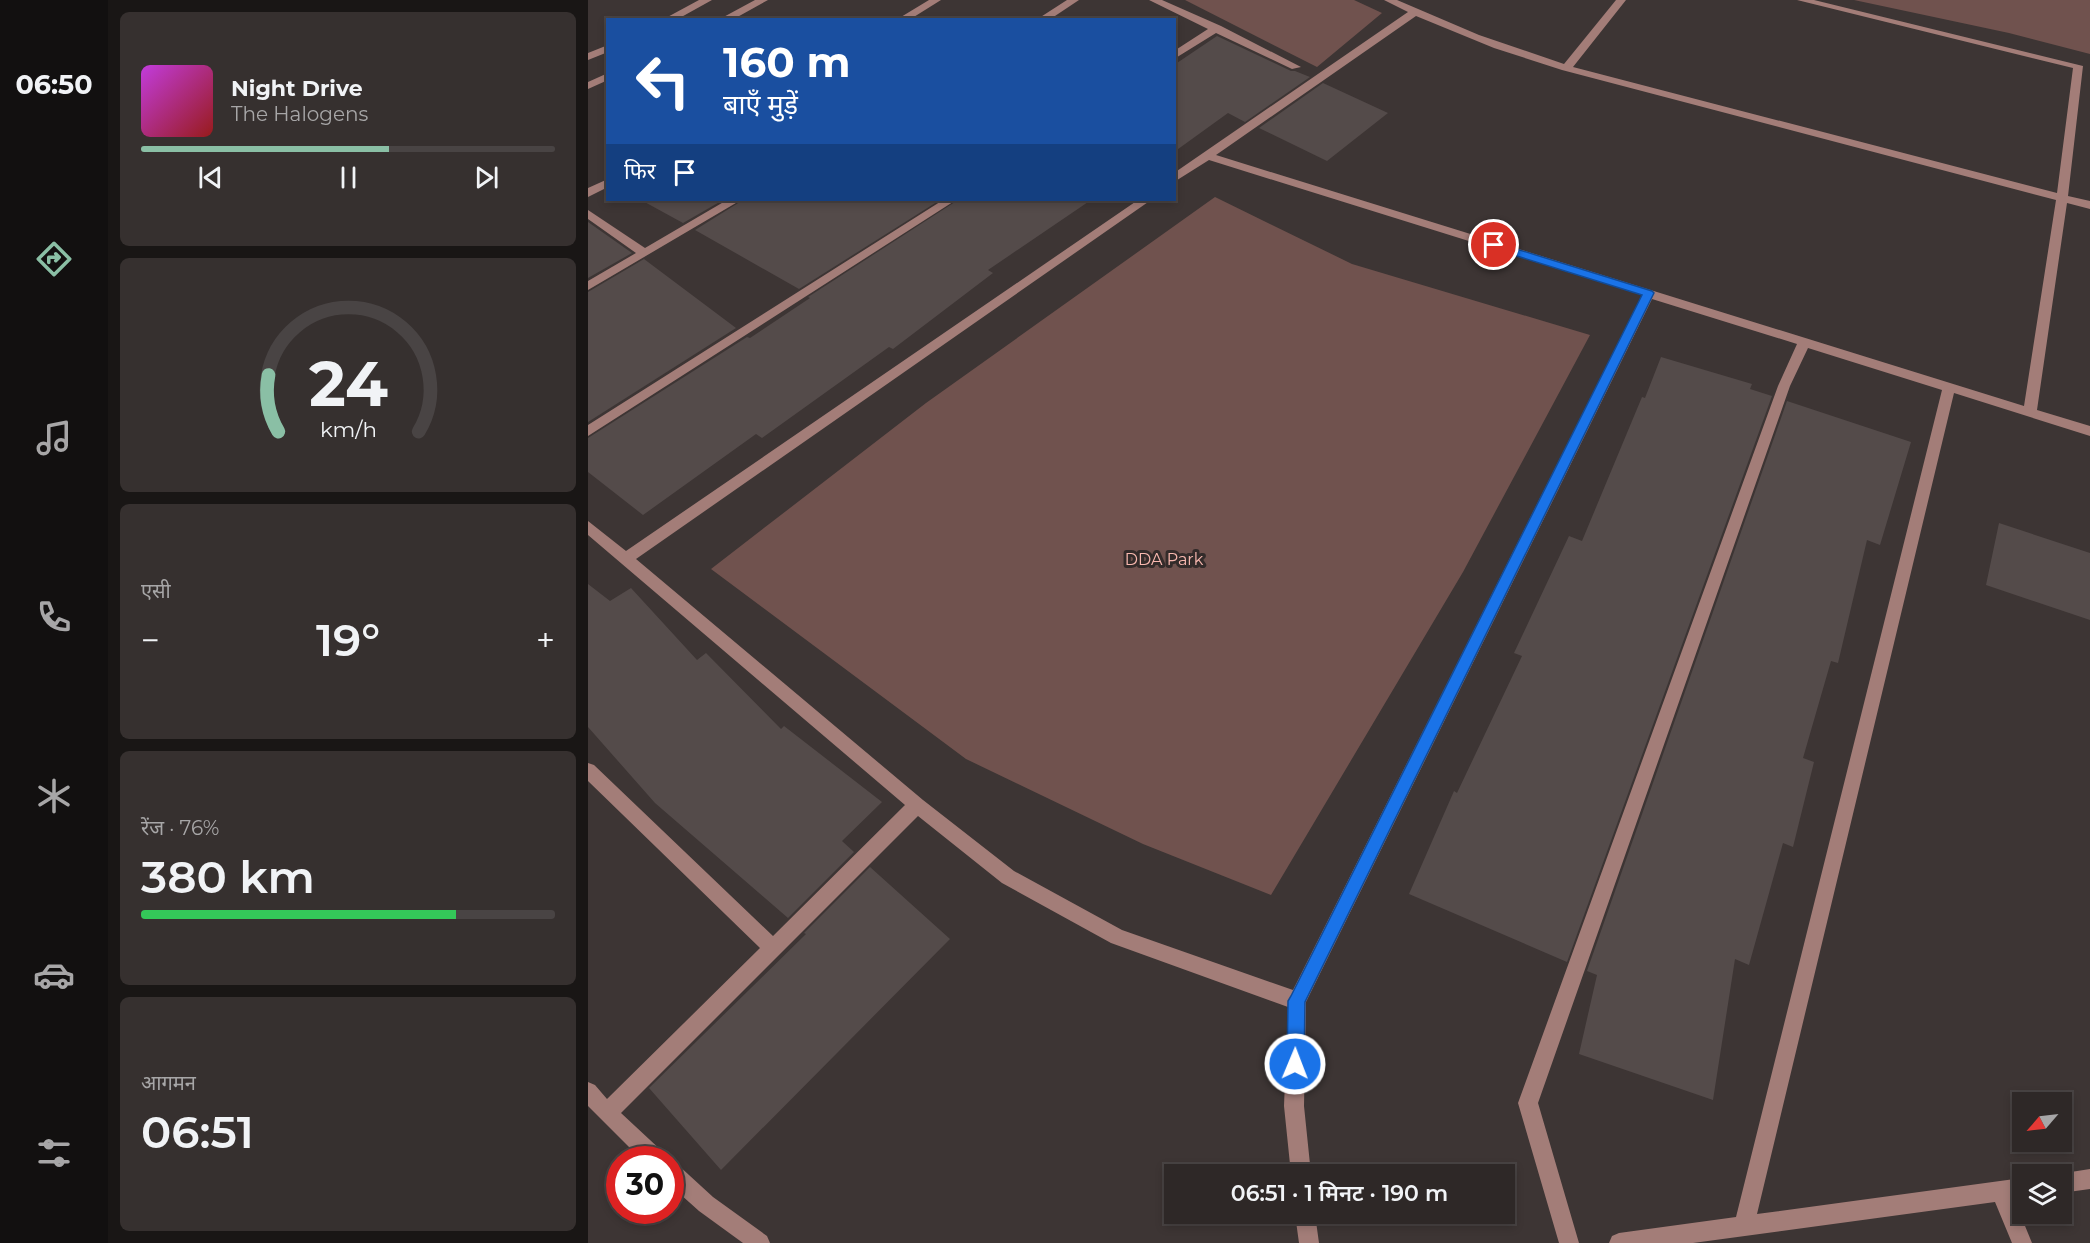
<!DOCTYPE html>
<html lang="hi">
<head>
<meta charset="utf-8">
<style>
	body { margin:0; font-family:Montserrat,"Noto Sans Devanagari",sans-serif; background:#36302f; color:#f1f3f6; height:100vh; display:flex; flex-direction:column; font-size:22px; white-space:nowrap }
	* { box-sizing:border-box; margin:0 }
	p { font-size:20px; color:#a7a6a7 }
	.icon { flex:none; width:33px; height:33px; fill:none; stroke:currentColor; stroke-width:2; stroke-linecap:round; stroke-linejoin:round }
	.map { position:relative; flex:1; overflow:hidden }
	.panel { display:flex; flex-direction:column; gap:12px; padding:12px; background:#191615; width:480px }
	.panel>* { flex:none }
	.banner { position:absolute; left:18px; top:18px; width:570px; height:183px; border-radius:0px; box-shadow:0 3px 9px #0003,0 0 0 2px #494444; background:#1a4fa0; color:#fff; overflow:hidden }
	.needle { width:39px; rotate:242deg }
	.tools { position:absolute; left:1424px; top:1092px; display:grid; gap:12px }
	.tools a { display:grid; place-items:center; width:60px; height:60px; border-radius:0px; background:#2e2827; box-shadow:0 3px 9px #0003,0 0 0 2px #494444; font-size:30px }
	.speed { position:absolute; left:18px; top:1146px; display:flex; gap:12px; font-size:30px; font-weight:700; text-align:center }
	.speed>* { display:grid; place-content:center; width:78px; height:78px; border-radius:50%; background:#2e2827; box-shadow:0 3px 9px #0003,0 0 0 2px #494444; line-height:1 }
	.speed .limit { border:9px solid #d22; background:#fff; color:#111 }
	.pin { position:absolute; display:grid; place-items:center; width:51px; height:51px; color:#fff; margin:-26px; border:3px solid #fff; border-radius:50%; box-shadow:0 2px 6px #0007 }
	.me { position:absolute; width:66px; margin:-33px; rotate:1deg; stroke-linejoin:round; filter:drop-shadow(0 0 4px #0008) }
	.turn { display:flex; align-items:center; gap:21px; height:126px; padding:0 18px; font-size:27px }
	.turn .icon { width:78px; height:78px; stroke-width:2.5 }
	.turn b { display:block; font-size:42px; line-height:51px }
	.then { display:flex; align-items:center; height:57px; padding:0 18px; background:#0003; gap:12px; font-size:22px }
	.big { font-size:45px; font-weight:600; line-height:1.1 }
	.panel .tile { flex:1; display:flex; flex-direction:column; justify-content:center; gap:9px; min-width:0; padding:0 21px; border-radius:9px; background:#36302f }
	.panel .dial { align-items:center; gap:0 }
	.dial svg { height:156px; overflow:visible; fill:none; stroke:#494444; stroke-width:7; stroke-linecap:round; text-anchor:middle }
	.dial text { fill:#f1f3f6; stroke:none }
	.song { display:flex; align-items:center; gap:18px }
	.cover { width:72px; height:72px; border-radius:9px; background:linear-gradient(135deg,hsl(290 70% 55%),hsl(0 70% 35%)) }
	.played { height:6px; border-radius:3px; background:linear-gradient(90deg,#8abfa5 60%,#494444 60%) }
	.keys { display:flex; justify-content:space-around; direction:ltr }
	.heat { display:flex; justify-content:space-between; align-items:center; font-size:33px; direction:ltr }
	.charge { height:9px; border-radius:4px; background:linear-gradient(90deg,#34c759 76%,#494444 0) }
	.trip { position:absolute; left:576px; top:1164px; width:351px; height:60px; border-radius:0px; background:#2e2827; box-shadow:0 3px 9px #0003,0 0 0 2px #494444; font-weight:600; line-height:60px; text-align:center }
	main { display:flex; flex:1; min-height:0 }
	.menu { display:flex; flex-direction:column; width:108px; justify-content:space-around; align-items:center; background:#121010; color:#a7a6a7 }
	.menu .icon { width:42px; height:42px }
	.menu .current { color:#8abfa5 }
	.menu b { font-size:27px; color:#f1f3f6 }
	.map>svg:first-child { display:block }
</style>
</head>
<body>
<main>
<nav class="menu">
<b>06:50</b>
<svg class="icon current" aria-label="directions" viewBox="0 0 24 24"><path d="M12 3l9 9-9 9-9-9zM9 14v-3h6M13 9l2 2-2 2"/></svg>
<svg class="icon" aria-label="music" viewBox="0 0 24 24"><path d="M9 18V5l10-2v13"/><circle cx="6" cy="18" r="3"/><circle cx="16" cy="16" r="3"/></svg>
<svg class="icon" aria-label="phone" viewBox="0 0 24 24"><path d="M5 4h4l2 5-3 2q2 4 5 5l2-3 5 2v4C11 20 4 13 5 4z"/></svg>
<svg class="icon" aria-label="climate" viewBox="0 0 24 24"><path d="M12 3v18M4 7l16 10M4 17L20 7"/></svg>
<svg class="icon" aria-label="car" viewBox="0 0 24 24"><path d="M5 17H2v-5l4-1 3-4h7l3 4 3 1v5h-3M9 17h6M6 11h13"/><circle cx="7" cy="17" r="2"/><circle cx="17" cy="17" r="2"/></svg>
<svg class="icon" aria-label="filters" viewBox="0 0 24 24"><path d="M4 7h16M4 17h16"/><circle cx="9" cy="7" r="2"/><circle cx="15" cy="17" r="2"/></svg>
</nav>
<section class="panel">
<div class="tile">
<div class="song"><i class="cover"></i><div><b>Night Drive</b><p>The Halogens</p></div></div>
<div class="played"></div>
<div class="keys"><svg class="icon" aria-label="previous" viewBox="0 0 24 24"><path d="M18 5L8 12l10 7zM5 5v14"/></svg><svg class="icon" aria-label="pause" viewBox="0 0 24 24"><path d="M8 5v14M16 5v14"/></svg><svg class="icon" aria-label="next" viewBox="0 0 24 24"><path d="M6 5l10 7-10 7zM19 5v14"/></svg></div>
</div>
<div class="tile dial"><svg viewBox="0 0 100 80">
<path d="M14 69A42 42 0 1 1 86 69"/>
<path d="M14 69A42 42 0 0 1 9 40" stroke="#8abfa5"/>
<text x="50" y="56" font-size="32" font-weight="700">24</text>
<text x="50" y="72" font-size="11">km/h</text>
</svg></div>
<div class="tile"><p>एसी</p>
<div class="heat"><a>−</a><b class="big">19°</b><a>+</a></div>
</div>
<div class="tile"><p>रेंज · 76%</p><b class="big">380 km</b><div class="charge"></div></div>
<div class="tile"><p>आगमन</p><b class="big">06:51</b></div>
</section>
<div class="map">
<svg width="1502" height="1243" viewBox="0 0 1502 1243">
	<rect width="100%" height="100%" fill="#3d3534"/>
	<path fill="#70524e" d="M597,0h169l28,13 -65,54z
		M1266,0h236v54l-81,-21z
		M627,197l137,67 238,71 -127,237 -192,323 -128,-51 -177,-85 -255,-190 215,-166z"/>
	<path fill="#544b4a" d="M629,36l74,35h4l15,6 -65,45 -17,-9 -54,39v-87z
		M735,83l65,30 -61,48 -68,-33z
		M53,200h82l-40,23z
		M155,200h197l-141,89 -104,-59z
		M370,200h133l-103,70 5,3 -100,76 -4,-2 -127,91 -6,-4 -113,81 -55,-43v-34l159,-101 3,1 60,-40 -2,-1z
		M0,222l44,31 -44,25z
		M56,259l92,69 -148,94v-130z
		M1073,357l91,27 -2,5 22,7 -205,566 -158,-68 45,-103 3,2 65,-137 -8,-3 55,-117 13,5 60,-144 3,1z
		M1199,401l124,41 -31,103 -13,-5 -29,123 -7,-2 -28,97 11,4 -21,85 -10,-4 -34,122 -14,-6 -22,141 -134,-46 18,-79 -10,-4z
		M1411,523l91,30v67l-104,-35z
		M0,584l22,17 21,-13 66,72 9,-7 75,76 3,-3 98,76 -40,39 12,11 -66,66 -133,-115 -67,-76z
		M282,867l80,72 -229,231 -72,-82 157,-154 -2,-1z"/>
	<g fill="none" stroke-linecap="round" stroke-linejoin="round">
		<path fill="#a37d78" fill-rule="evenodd" d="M111,0h13l-36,20h-14z
			M167,0h13l-36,20h-14z
			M341,0h12l-32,20h-13z
			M479,0h12l-30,20h-13z
			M561,0h13l59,26 80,41 -9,2 -76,-36 -42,26v-8l34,-22z
			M796,0h13l82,35 85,29 52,-64h10l-53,67 484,126 16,-125 -276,-68h17l269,66 -15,130 22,5v8l-23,-6 -30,207 53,16v10l-136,-43 -197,821 265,-36v20l-8,1 18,44h-20l-17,-41 -302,41h-84l3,-7 7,-3 117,-16 206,-827 -134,-42 -18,38 -252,717 41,140h-20l-41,-140 260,-717 19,-42 -145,-45 -346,703 -2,104 7,68h-20l-7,-68 4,-99 -177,-64 -109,-60 -84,-67 -297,297 43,40 3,7h-25l-54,-54v-24l7,3 12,14 153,-151 -172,-167v-18l6,2 179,171 132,-131 -317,-270v-14l38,30 512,-351h13l-515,359 287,241 91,71 108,59 171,60 349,-695 -433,-135 -35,22v-9l234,-161zM828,16l78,32 68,22 494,130 -32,206 -808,-251z
			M20,45v7l-20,8v-7z
			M20,73v7l-20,9v-7z
			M20,179v8l-20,10v-9z
			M139,200h14l-153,90v-9l48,-28 -48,-34v-9l57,38z
			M355,200h13l-368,236v-11z
			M82,1161l7,3 36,33 54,39 3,7h-27l-44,-32 -29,-26z
			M1502,1169v20l-29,4v-19h-3z
			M707,1214h20l4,29h-20z"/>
	</g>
	<path fill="#1a73e8" stroke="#114b97" stroke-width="1.5" d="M906,242l158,49 2,2 -349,709 -1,62 -3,6 -6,2 -6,-2 -2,-6 1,-63 3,-5 351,-701 -151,-47v-5z"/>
	<g text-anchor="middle" stroke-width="6" stroke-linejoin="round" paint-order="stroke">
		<g font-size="16" fill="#fab9b0" stroke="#332b2a">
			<text x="576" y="565">DDA Park</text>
		</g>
	</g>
</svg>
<div class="tools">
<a><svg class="needle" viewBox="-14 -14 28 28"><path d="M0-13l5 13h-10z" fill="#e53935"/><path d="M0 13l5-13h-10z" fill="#a7a6a7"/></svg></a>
<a><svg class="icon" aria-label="layers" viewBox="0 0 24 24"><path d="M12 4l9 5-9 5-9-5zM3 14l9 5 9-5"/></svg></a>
</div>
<div class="speed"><div class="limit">30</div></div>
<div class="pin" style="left:906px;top:245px;background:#d93025"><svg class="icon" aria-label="arrive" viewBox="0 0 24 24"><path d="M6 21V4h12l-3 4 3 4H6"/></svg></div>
<svg class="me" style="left:707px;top:1064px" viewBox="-20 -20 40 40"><circle r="17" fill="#1a73e8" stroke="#fff" stroke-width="3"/><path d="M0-11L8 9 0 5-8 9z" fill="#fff"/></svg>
<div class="trip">06:51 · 1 मिनट · 190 m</div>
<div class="banner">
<div class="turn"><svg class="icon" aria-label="left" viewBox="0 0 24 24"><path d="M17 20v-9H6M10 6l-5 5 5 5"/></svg><div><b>160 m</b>बाएँ मुड़ें</div></div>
<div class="then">फिर<svg class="icon" aria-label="arrive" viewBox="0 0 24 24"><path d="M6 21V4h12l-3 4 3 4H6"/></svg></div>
</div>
</div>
</main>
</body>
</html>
